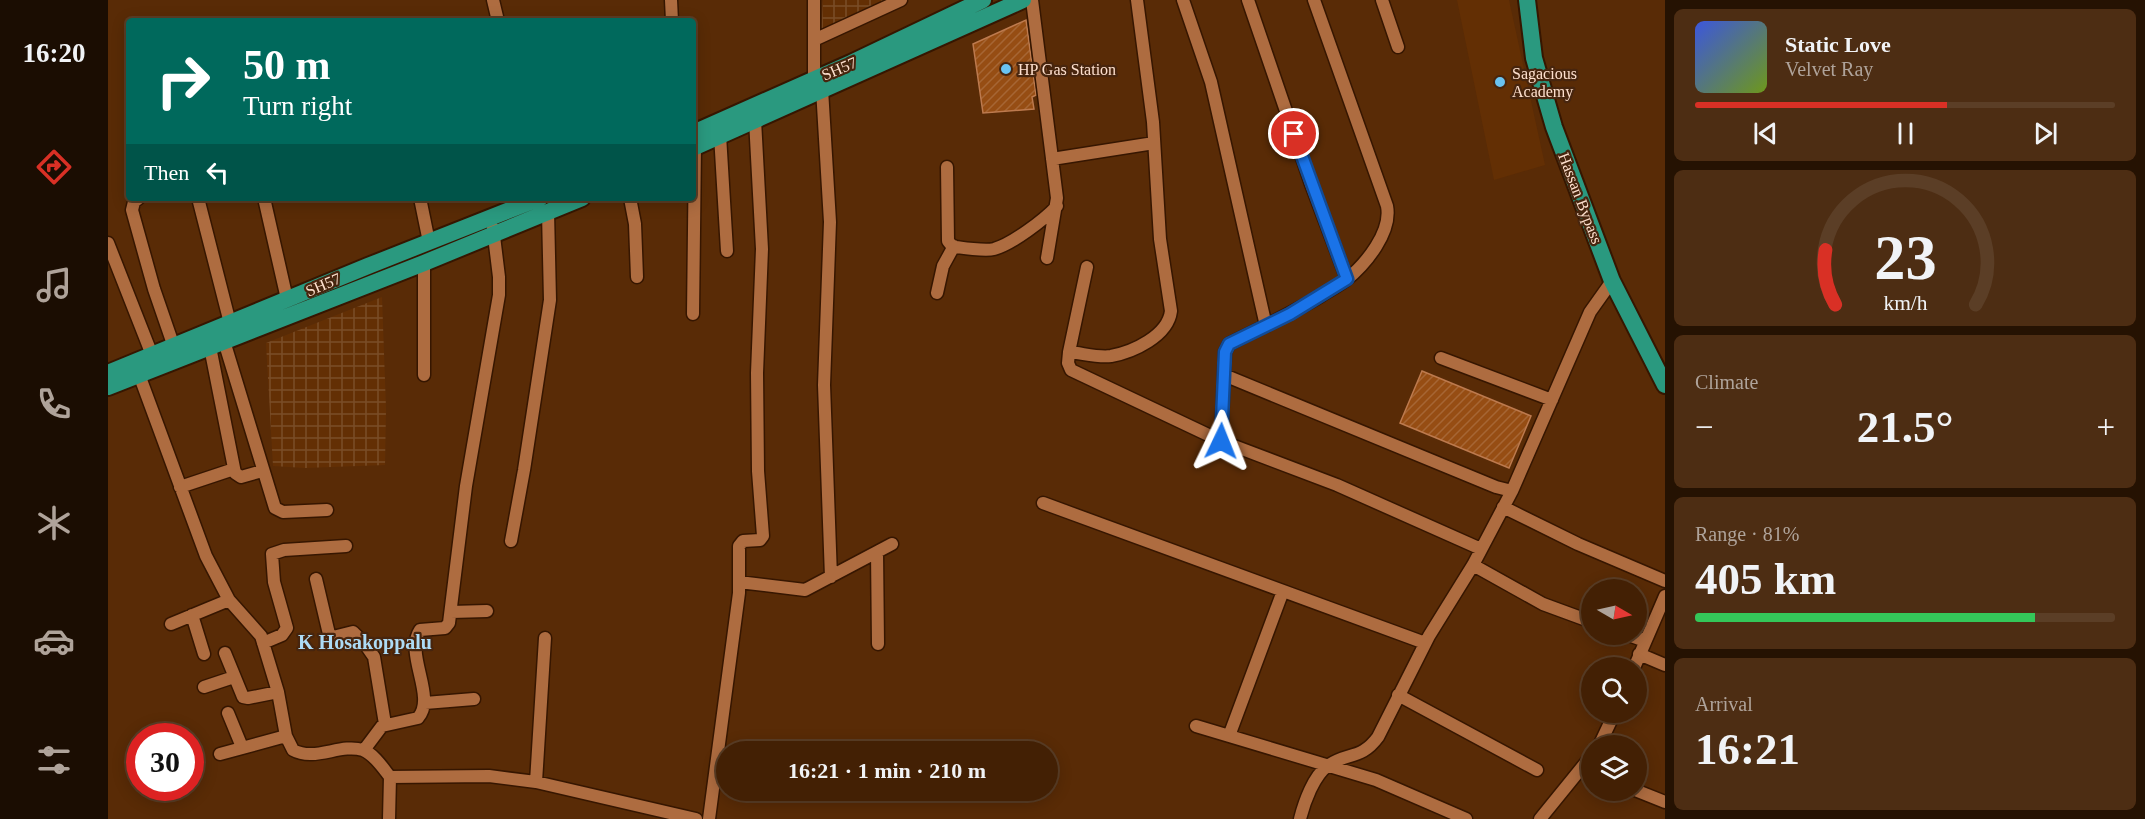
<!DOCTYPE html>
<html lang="en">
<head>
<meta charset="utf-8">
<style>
	body { margin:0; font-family:Georgia,serif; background:#4d2d13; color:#f1f3f6; height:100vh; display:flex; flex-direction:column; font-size:22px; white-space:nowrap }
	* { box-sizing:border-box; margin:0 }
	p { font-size:20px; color:#afa39a }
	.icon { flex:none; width:33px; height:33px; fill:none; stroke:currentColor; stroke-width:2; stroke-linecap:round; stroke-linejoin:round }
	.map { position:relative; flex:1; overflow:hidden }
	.side { display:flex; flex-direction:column; gap:9px; padding:9px; background:#251202; width:480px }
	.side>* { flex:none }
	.banner { position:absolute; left:18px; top:18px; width:570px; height:183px; border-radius:6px; box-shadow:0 3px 15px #0003,0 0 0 2px #5b3e26; background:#00695c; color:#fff; overflow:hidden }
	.needle { width:39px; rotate:99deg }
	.controls { position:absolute; left:1473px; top:579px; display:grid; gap:12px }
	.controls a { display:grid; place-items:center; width:66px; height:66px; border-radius:50%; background:#432004; box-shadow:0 3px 15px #0003,0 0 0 2px #5b3e26; font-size:30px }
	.speed { position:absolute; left:18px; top:723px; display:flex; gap:12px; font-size:30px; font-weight:700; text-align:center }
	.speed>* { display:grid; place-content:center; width:78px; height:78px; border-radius:50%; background:#432004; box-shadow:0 3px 15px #0003,0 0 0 2px #5b3e26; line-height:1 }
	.speed .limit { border:9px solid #d22; background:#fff; color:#111 }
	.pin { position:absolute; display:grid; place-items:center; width:51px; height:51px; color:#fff; margin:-26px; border:3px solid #fff; border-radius:50%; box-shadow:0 2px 6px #0007 }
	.me { position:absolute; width:66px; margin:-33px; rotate:2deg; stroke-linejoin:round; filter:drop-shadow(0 0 4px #0008) }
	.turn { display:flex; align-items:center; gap:21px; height:126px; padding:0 18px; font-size:27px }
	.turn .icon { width:78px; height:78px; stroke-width:2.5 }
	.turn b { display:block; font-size:42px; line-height:51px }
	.then { display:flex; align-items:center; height:57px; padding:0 18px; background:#0003; gap:12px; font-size:22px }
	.big { font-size:45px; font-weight:600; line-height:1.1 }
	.side .widget { flex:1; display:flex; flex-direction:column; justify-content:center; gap:9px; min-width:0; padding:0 21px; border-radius:9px; background:#4d2d13 }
	.side .dial { align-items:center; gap:0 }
	.dial svg { height:156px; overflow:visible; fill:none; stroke:#5b3e26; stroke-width:7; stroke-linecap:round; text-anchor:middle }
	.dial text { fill:#f1f3f6; stroke:none }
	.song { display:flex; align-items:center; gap:18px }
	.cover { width:72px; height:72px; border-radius:9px; background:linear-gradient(135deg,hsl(230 70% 55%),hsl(80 70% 35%)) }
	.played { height:6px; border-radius:3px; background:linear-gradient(90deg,#d93025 60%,#5b3e26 60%) }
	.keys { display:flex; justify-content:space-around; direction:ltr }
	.heat { display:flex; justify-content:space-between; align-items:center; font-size:33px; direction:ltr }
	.charge { height:9px; border-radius:4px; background:linear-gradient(90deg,#34c759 81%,#5b3e26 0) }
	.trip { position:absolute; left:608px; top:741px; width:342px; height:60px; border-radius:30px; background:#432004; box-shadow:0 3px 15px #0003,0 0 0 2px #5b3e26; font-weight:600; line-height:60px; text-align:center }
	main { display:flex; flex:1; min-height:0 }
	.tab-bar { display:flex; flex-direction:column; width:108px; justify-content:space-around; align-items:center; background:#1b0d02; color:#afa39a }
	.tab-bar .icon { width:42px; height:42px }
	.tab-bar .current { color:#d93025 }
	.tab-bar b { font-size:27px; color:#f1f3f6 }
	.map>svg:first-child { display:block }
</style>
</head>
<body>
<main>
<nav class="tab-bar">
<b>16:20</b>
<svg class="icon current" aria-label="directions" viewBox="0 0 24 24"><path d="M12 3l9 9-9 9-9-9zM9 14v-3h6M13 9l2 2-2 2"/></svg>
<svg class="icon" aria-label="music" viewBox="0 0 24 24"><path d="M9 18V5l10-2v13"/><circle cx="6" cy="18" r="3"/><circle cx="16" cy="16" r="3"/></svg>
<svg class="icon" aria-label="phone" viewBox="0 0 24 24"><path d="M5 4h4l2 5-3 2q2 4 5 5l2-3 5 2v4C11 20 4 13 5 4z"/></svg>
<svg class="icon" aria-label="climate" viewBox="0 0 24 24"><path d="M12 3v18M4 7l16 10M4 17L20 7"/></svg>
<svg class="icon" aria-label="car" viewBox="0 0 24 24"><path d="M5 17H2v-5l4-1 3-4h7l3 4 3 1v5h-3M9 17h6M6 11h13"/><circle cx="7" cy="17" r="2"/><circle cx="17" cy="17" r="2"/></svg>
<svg class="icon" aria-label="filters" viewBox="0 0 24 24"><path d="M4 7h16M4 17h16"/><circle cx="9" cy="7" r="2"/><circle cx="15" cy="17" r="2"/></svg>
</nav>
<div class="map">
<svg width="1557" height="819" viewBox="0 0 1557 819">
	<defs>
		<pattern id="industrial-grid" width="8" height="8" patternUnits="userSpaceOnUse" patternTransform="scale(1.5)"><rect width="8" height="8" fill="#632f04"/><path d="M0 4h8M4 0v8" fill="none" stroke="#7a4d27"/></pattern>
		<pattern id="building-hatch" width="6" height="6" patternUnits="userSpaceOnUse" patternTransform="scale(1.5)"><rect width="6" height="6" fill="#964d13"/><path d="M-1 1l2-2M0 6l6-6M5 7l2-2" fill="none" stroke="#a66634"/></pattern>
	</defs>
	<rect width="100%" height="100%" fill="#592b06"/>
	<path fill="#632f04" d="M1349,0h52l36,165 -51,15z"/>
	<path fill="url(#industrial-grid)" d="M715,0h87l-89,42z
		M274,297l4,112 -1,56 -80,3 -32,-2 -7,-123z"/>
	<path fill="url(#building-hatch)" stroke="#bd7a4e" stroke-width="1.5" d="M918,20l10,75 -4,2 2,12 -51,4 -10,-69z
		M1314,371l109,45 -22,52 -109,-45z"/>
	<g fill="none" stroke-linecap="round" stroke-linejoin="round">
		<g stroke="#361600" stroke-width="15">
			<path id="minor" d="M385,0l5,21
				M563,0l1,21
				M924,0l25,198 -10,60
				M1075,0l28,82 55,244
				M1140,0l63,184 36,95
				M1274,0l16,47
				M706,40l87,-40
				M706,78v-78
				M714,89l8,133 -6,163 7,192
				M612,135l7,116
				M944,159l102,-16
				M839,167l1,74 4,5c8,2 34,5 42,3 18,-5 50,-29 63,-43
				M31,198l-5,4 -2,8 22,79 20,58
				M90,198l32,125
				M156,198l23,101
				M312,198l9,44
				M522,198l5,26 2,53
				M0,243l44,112
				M979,267l-18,85 -1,11 3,7 150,71 116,44 144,64
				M829,293l6,-27 11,-20
				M585,314l2,-167
				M116,341l51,167 8,4 44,-2
				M102,347l25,126 6,4 21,-6
				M961,352c13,1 29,6 42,4 22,-4 57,-20 60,-45l-11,-72 -7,-117 -16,-122
				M1333,358l111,42
				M29,369l69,187 23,44 32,36 17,56 8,44 7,14c22,12 47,-7 70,0 11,4 20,18 27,27l99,-1 47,6 160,37
				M316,375v-112
				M1116,375l272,112 16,4
				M1113,441l4,-89 4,-8c30,-15 61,-30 90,-47 9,-6 19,-11 27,-17 20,-16 46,-48 41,-74l-73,-206
				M72,487l54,-18
				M935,503l382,140
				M1395,507l75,37 87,37
				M403,541l13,-71 26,-170 -2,-88
				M769,552l1,92
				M1365,565l70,39 49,18
				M208,579l13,55 4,3 20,-5 12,12 9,13 11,67
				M631,582l66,8 87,-46
				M343,612l36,-1
				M84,615l12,39
				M63,624l58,-24
				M1518,634l19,7
				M155,643l19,-8 5,-7 -13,-46 -2,-28 12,-4 62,-4
				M117,653l18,44 5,1 30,-6
				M1531,654l26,11
				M1526,668l31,-72
				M96,687l30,-10
				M1290,695l139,75
				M317,703l49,-4
				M120,713l14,34
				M1088,726l180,54 90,39
				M1121,736l54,-145
				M1491,746l16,-34
				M256,750l18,-24 36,-8c19,-21 -14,-64 2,-88l25,-2 4,-5 17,-137 33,-191v-18l-6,-49
				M112,754l66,-18
				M428,782l9,-144
				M1527,790l30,12
				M281,819l1,-42
				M601,819l30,-226v-47l4,-5 17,-1 3,-4 -5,-65 -1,-98 5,-124 -7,-129
				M1192,819c4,-16 14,-45 29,-54 19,-13 32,-5 49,-28l51,-101 44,-71 39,-74 78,-179 22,-31
				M1432,819l52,-64"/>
		</g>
		<g stroke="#361600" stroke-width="20">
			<path id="highway" d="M1419,0l7,58 20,69 58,154 53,104
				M585,133l158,-70 132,-63
				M585,148l330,-148
				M0,373l260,-107 172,-68
				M0,387l316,-124 158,-65"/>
		</g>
		<use href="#minor" stroke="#ae6c40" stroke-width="12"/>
		<use href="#highway" stroke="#2a997f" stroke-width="16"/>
	</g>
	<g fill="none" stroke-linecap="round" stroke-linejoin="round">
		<g stroke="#114b97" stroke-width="15">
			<path id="route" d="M1113,441l4,-89 4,-8 61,-30 57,-35 -53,-145"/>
		</g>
		<use href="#route" stroke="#1a73e8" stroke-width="10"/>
	</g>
	<g fill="#6ac3f1" stroke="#47250e" stroke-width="2">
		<circle cx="898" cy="69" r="6"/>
		<circle cx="1392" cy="82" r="6"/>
	</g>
	<g text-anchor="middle" stroke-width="4.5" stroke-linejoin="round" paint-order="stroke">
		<g font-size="16" fill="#fee0ce" stroke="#47250e">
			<text transform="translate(731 68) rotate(-23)" y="6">SH57</text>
			<text transform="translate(1473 198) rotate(69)" y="6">Hassan Bypass</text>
			<text transform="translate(215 284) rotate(-23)" y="6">SH57</text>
		</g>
		<g font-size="16" fill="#fee0ce" stroke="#47250e" text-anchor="start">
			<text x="910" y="75">HP Gas Station</text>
			<text x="1404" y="79">Sagacious<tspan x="1404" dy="18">Academy</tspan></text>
		</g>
		<g font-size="20" font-weight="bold" fill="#addbf5" stroke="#47250e">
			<text x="257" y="649">K Hosakoppalu</text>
		</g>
	</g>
</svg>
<div class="controls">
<a><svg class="needle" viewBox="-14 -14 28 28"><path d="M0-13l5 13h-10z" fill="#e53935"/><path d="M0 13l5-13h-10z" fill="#afa39a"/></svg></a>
<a><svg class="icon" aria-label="search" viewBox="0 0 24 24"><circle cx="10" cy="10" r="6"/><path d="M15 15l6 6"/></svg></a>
<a><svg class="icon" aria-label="layers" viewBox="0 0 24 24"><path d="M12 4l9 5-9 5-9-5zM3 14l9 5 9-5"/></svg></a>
</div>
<div class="speed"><div class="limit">30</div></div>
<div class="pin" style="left:1186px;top:134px;background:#d93025"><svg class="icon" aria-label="arrive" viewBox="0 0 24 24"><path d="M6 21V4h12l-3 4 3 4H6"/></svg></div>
<svg class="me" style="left:1113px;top:441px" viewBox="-20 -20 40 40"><path d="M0-17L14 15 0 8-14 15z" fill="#1a73e8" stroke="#fff" stroke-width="4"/></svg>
<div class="trip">16:21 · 1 min · 210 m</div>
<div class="banner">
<div class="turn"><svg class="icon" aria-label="right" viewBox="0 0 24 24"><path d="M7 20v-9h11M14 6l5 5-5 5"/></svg><div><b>50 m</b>Turn right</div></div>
<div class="then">Then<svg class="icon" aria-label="left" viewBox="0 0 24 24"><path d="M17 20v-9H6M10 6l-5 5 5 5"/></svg></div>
</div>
</div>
<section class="side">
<div class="widget">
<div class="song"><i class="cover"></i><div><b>Static Love</b><p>Velvet Ray</p></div></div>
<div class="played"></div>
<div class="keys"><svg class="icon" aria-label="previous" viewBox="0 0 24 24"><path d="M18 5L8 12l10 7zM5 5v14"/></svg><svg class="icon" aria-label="pause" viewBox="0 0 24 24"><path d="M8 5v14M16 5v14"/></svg><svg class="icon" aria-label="next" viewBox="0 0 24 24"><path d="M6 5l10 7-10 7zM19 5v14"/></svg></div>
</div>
<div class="widget dial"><svg viewBox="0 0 100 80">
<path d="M14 69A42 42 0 1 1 86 69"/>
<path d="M14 69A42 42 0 0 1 9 41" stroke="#d93025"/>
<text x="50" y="56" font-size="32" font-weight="700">23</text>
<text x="50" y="72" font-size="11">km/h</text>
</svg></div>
<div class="widget"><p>Climate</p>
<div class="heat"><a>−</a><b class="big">21.5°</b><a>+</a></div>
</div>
<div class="widget"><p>Range · 81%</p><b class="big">405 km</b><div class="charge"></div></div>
<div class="widget"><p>Arrival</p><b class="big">16:21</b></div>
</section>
</main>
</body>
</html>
